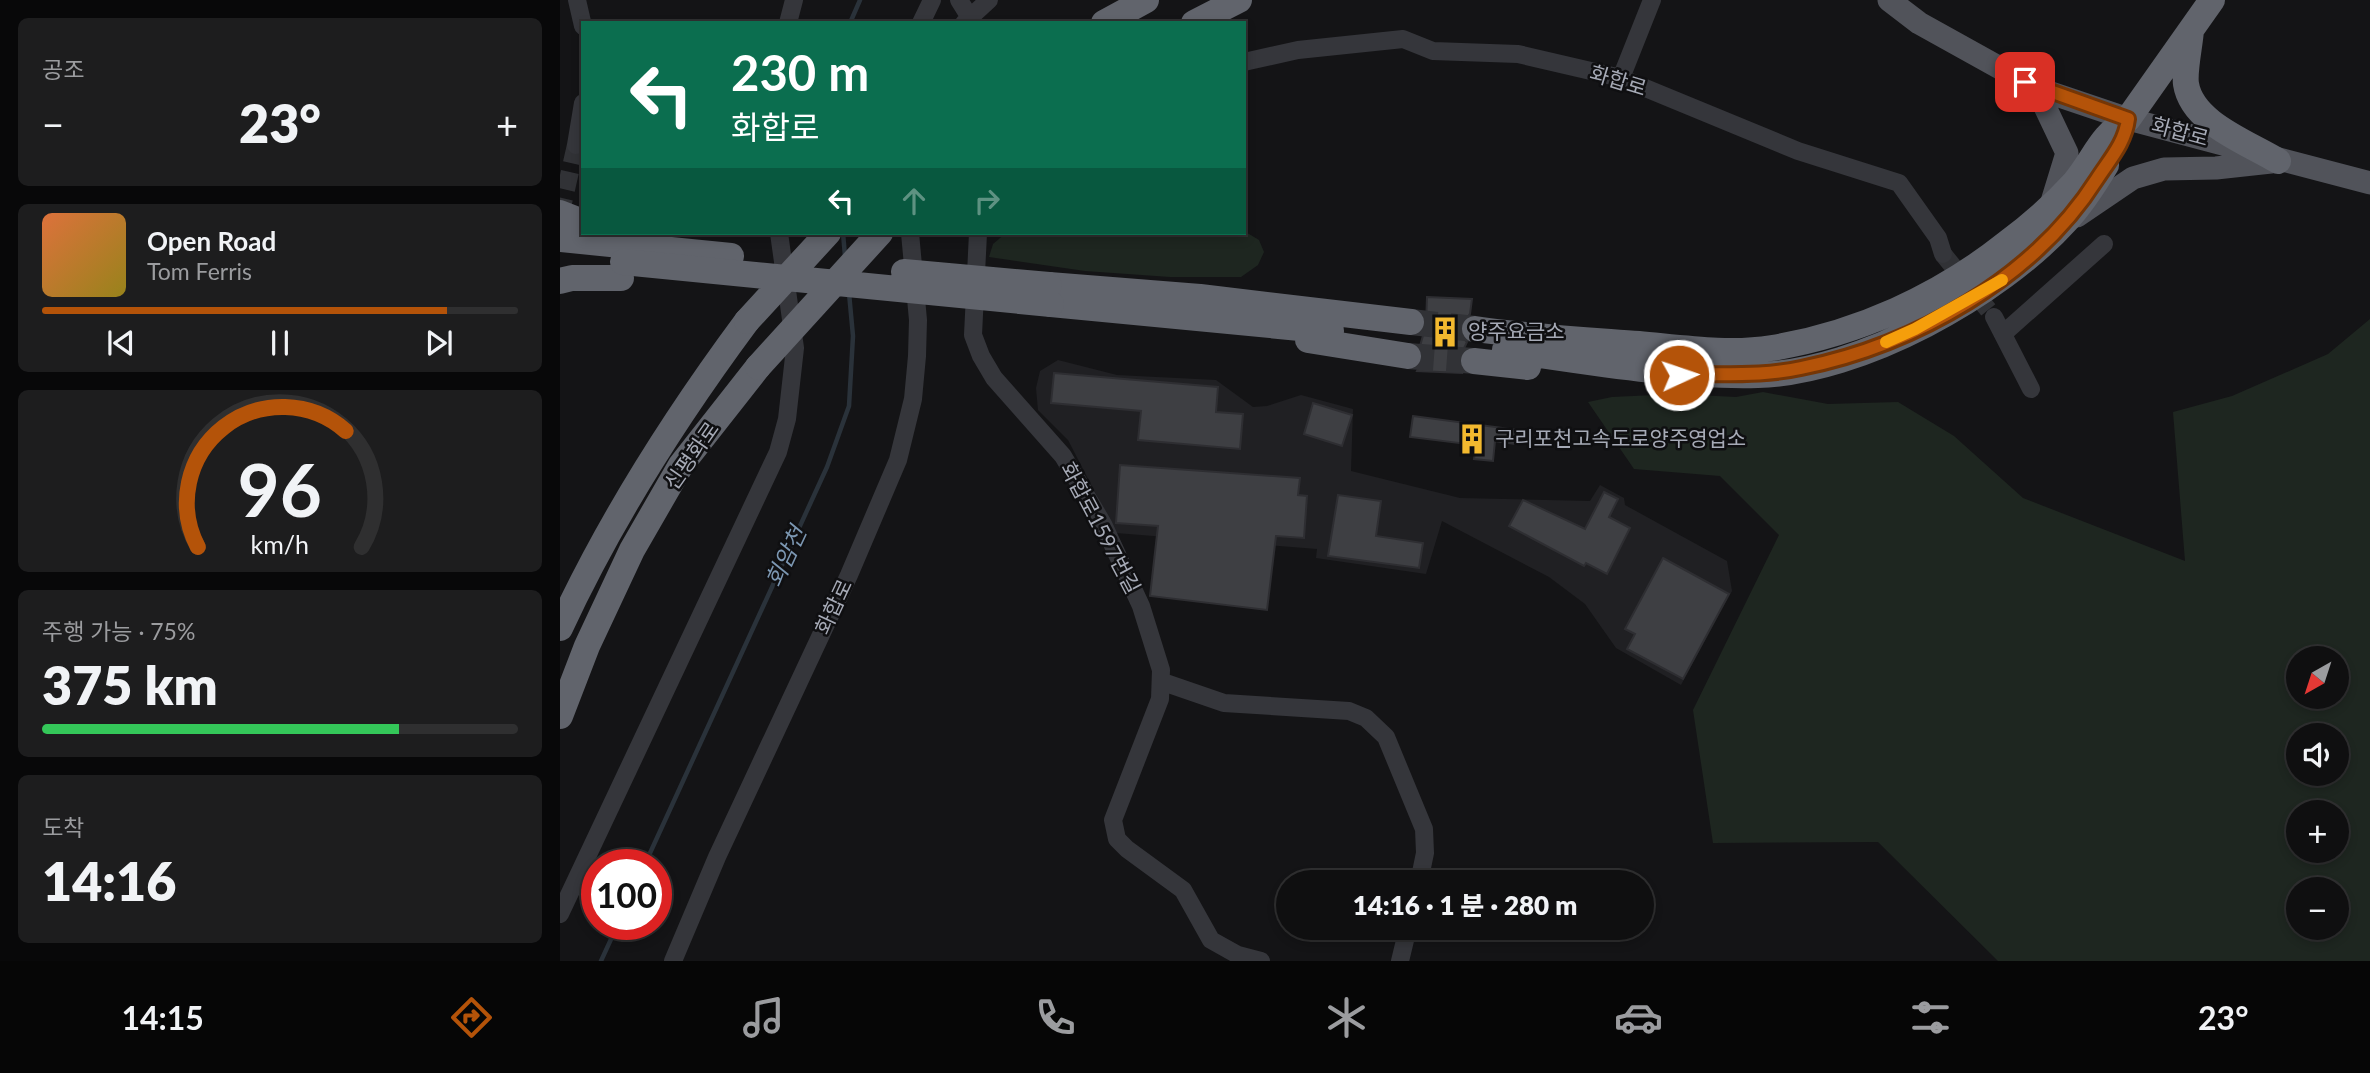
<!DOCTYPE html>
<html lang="ko">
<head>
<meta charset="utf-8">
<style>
	body { margin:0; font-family:Lato,"Noto Sans KR",sans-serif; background:#1d1d1e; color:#f1f3f6; height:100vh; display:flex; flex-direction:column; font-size:26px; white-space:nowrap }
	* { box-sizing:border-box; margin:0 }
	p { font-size:23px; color:#9b9c9f }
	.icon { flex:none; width:38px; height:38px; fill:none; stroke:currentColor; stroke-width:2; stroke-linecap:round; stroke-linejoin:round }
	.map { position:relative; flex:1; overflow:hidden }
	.drawer { display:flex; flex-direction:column; gap:18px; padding:18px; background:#080809; width:560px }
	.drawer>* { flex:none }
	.banner { position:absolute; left:21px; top:21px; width:665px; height:214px; border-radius:0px; box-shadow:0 4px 10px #0003,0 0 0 2px #2f2f30; background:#0b6e4f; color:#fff; overflow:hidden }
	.needle { width:46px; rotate:219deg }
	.tools { position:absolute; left:1726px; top:646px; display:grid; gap:14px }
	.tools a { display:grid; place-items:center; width:63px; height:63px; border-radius:50%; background:#0f0f10; box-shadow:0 4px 10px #0003,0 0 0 2px #2f2f30; font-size:35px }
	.speed { position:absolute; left:21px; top:849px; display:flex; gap:14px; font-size:35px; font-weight:700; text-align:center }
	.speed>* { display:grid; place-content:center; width:91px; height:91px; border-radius:50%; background:#0f0f10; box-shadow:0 4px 10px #0003,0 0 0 2px #2f2f30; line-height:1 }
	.speed .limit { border:10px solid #d22; background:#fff; color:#111 }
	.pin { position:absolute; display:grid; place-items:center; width:60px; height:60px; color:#fff; margin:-30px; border-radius:14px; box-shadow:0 4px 10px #0006 }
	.me { position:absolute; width:77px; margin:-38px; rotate:87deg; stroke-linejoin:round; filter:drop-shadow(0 0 5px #0008) }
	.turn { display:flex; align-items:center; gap:24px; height:147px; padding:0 35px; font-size:32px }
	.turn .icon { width:91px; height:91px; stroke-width:2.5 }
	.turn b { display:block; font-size:49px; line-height:60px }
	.lanes { display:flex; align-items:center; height:66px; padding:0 35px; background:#0003; justify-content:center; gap:35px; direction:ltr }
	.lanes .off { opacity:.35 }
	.big { font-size:52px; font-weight:800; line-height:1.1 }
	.drawer .widget { flex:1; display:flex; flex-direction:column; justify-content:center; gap:10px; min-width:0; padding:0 24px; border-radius:10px; background:#1d1d1e }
	.drawer .dial { align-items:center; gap:0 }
	.dial svg { height:182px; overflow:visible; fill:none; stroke:#2f2f30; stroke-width:7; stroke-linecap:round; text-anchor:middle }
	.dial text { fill:#f1f3f6; stroke:none }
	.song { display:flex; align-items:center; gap:21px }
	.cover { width:84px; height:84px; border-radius:10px; background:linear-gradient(135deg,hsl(20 70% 55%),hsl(50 70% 35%)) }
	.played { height:7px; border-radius:4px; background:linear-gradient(90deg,#b45309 85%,#2f2f30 85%) }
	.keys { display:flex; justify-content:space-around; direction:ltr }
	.heat { display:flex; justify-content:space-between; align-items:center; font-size:38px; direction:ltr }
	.charge { height:10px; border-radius:5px; background:linear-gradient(90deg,#34c759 75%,#2f2f30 0) }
	.trip { position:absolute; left:716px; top:870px; width:378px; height:70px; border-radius:35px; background:#0f0f10; box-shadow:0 4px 10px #0003,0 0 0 2px #2f2f30; font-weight:800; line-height:70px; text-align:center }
	.menu { display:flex; height:112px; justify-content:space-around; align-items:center; background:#060606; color:#9b9c9f }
	.menu .icon { width:49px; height:49px }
	.menu .active { color:#b45309 }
	.menu b { font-size:32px; color:#f1f3f6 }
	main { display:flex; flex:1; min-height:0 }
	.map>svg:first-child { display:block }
</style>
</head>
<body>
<main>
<section class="drawer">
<div class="widget"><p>공조</p>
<div class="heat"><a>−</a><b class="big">23°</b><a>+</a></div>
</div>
<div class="widget">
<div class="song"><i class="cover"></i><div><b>Open Road</b><p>Tom Ferris</p></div></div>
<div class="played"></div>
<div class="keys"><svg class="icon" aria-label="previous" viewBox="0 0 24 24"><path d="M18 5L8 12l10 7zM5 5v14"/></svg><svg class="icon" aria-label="pause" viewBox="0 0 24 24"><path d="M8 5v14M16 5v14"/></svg><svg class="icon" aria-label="next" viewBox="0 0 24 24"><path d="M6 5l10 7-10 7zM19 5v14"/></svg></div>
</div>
<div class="widget dial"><svg viewBox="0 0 100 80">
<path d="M14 69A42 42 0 1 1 86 69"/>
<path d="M14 69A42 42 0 0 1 79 18" stroke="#b45309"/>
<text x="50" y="56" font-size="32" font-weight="700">96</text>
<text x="50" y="72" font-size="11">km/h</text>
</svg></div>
<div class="widget"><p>주행 가능 · 75%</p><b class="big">375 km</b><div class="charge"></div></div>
<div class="widget"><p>도착</p><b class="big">14:16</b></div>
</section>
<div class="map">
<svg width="1810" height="961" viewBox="0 0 1810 961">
	<rect width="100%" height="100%" fill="#141416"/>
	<path fill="#202023" d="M498,360l59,15 99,5 37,27 14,-1 34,-11 52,14 -2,62 109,27 130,3 10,-16 24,13 1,7 102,56 5,30 -51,94 -65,-37 -31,-44 -36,-27 -107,-56 -16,53 -110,-16 1,-9 -201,-16 -48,-93 -30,-30 -2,-22 4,-17z"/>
	<path fill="#1e2620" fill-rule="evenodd" d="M684,231l15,9 5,12 -6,13 -17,12h-71l-85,-6 -96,-14 4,-13 13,-11z
		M1810,319v642h-372l-120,-119 -165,1 -20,-133 86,-175 -59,-59 -86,-7 -46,-67 24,-5 64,-3 60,3 27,-5 65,12 70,-2 56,34 69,62 162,63 -12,-149 59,-16 96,-42zM1738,658h38v38h-38zM1738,735h38v39h-38zM1738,812h38v38h-38zM1738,889h38v39h-38z"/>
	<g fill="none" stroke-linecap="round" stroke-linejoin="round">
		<path stroke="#2a323a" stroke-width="4.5" d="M290,23l10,-23
			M283,233l2,23
			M85,864l182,-397 22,-61 4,-70 -4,-43
			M41,961l17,-37"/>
	</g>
	<path fill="#3e3f43" stroke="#2e2e32" stroke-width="2" d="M867,297l45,2 -2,15 -10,12 1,10 6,6 -8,17 3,14 -45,-2 7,-13 -4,-12 6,-21z
		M494,373l164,14 -2,25 27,2 -3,35 -102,-9 3,-29 -90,-8z
		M753,403l39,12 -10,31 -38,-12z
		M853,416l105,14 -2,14 -21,-3 -2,20 -19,-2 2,-14 -66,-8z
		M560,465l180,13 -2,17 9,1 -3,42 -28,-2 -9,74 -117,-14 8,-70 -42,-3z
		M1044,492l14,7 -9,18 21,11 -23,46 -21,-11 -2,3 -75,-40 14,-26 62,29z
		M778,495l43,6 -5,35 47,7 -4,25 -91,-12z
		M1103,558l66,36 -46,85 -56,-30 8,-15 -10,-5z"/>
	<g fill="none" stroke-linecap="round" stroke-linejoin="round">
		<path stroke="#313236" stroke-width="18" stroke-dasharray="18 9" stroke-linecap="butt" d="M0,216l16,-71
			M1383,254l51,63"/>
		<path stroke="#313236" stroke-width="26" stroke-dasharray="26 13" stroke-linecap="butt" d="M851,322l64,7
			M848,356l66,5"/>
		<path stroke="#35363b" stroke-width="18" d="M17,0l6,26
			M399,0l10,16
			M228,23l6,-23
			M361,23l11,-23
			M404,23l25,-23
			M684,62l54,-12 105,-11 30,12 85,3 103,24 177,73 101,32 39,55 5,16
			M1061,78l31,-78
			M16,145l7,-42
			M418,233l-5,102 8,21 13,22 69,78 40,68 38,82 20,64 -1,29 -47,121 4,19 10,10 56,41 28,50 27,15 23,6
			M1434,317l37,72
			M1444,333l100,-89
			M603,682l61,21 125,8 17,7 20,19 38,92 1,24 -6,29
			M0,914l218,-462 9,-33 8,-71 -16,-115
			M113,961l44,-104 132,-282 49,-115 15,-61 4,-43 1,-36 -8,-87
			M840,961l8,-33"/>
		<path stroke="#51535a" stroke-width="23" d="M1329,0l30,23 117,65 92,31 242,64
			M1476,88l31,65 -16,52
			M1517,216l56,-38 31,-9 52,-1 55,-6"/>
		<path stroke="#61646c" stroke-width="26" d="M544,23l42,-23
			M634,23l45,-23
			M1631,30c-1,15 -7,41 -5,54 6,39 61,58 92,77
			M0,213l23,9
			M0,239l171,17
			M0,281l12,-3h49
			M489,285l151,12 211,25
			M491,304l280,27
			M915,329c55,8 110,11 164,15 44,4 90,11 133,4 85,-14 167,-51 235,-105 24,-18 47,-38 67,-60 21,-25 25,-46 54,-64l84,-119
			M748,340l100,16
			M945,350c84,12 168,27 253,25 103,-3 241,-80 308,-154 16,-17 28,-36 40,-56
			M914,361l54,6
			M0,628c51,-110 115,-210 187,-307
			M0,716l27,-70 45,-96 49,-85 77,-98"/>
		<path stroke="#61646c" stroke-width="26" d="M63,262l428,42
			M344,272l145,13
			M187,321l81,-88
			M198,367l122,-134"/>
	</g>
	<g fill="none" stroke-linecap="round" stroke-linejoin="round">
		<g stroke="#753606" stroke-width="18">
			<path id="route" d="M1119,375c41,-2 81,2 122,-7 114,-23 233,-90 296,-189 13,-20 28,-36 31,-60l-103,-37"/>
		</g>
		<use href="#route" stroke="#b45309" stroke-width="12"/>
		<path stroke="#f59e0b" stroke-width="12" d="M1326,342l29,-13 87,-49"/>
	</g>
	<defs>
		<g id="building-bare" transform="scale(2.415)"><path d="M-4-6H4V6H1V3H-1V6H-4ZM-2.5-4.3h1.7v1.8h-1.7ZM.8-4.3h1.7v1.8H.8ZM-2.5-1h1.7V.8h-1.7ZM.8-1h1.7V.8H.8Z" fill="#f3b92f" stroke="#0f0f11" stroke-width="2.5" paint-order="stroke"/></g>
	</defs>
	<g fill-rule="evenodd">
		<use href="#building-bare" x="885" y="332"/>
		<use href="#building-bare" x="912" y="439"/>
	</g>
	<g text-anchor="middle" stroke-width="5" stroke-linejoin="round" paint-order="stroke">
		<g font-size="21" fill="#a6aab6" stroke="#0f0f11">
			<text transform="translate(1058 81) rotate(17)" y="7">화합로</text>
			<text transform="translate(1620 132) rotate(15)" y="7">화합로</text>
			<text transform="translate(132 456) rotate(-55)" y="7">신평화로</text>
			<text transform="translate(540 528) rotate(62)" y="7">화합로1597번길</text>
			<text transform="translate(274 607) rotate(-65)" y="7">화합로</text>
		</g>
		<g font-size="21" fill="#a6aab6" stroke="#0f0f11" text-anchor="start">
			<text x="908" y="339">양주요금소</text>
			<text x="935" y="446">구리포천고속도로양주영업소</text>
		</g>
		<g font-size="23" font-style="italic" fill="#7c97b2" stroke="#0f0f11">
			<text transform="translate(226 557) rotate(-65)" y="8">회암천</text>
		</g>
	</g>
</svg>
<div class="tools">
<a><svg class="needle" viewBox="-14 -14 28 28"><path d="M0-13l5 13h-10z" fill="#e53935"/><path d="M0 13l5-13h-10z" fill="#9b9c9f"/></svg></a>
<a><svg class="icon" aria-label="sound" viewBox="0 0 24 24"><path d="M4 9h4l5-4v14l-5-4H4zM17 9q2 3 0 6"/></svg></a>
<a>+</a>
<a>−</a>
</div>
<div class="speed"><div class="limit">100</div></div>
<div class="pin" style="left:1465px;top:82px;background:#d93025"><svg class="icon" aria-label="arrive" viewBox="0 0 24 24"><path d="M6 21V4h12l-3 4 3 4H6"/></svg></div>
<svg class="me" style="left:1119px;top:375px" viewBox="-20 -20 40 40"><circle r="17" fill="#b45309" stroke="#fff" stroke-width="3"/><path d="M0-11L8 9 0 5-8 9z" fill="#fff"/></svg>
<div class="trip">14:16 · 1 분 · 280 m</div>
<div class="banner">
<div class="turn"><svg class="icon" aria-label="left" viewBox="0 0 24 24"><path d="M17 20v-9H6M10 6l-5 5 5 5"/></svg><div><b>230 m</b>화합로</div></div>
<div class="lanes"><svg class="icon" aria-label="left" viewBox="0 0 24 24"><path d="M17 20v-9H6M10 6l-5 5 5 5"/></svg><svg class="icon off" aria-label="ahead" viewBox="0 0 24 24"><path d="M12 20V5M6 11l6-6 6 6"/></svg><svg class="icon off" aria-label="right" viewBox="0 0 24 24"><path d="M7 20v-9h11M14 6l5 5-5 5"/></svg></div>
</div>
</div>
</main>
<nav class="menu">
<b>14:15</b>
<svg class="icon active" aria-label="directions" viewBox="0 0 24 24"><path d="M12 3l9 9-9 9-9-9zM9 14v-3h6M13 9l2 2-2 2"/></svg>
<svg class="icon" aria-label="music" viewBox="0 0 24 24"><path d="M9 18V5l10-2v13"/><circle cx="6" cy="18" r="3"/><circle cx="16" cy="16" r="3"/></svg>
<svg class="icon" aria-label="phone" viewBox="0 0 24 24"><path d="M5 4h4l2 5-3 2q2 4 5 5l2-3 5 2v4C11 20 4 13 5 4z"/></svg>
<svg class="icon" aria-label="climate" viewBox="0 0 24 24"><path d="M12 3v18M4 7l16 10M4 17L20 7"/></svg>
<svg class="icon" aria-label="car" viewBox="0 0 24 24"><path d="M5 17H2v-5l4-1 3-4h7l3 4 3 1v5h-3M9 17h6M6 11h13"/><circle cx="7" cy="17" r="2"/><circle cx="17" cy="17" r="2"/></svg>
<svg class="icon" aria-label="filters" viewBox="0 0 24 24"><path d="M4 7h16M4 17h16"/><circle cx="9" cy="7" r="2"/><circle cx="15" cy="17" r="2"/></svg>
<b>23°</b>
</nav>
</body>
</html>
